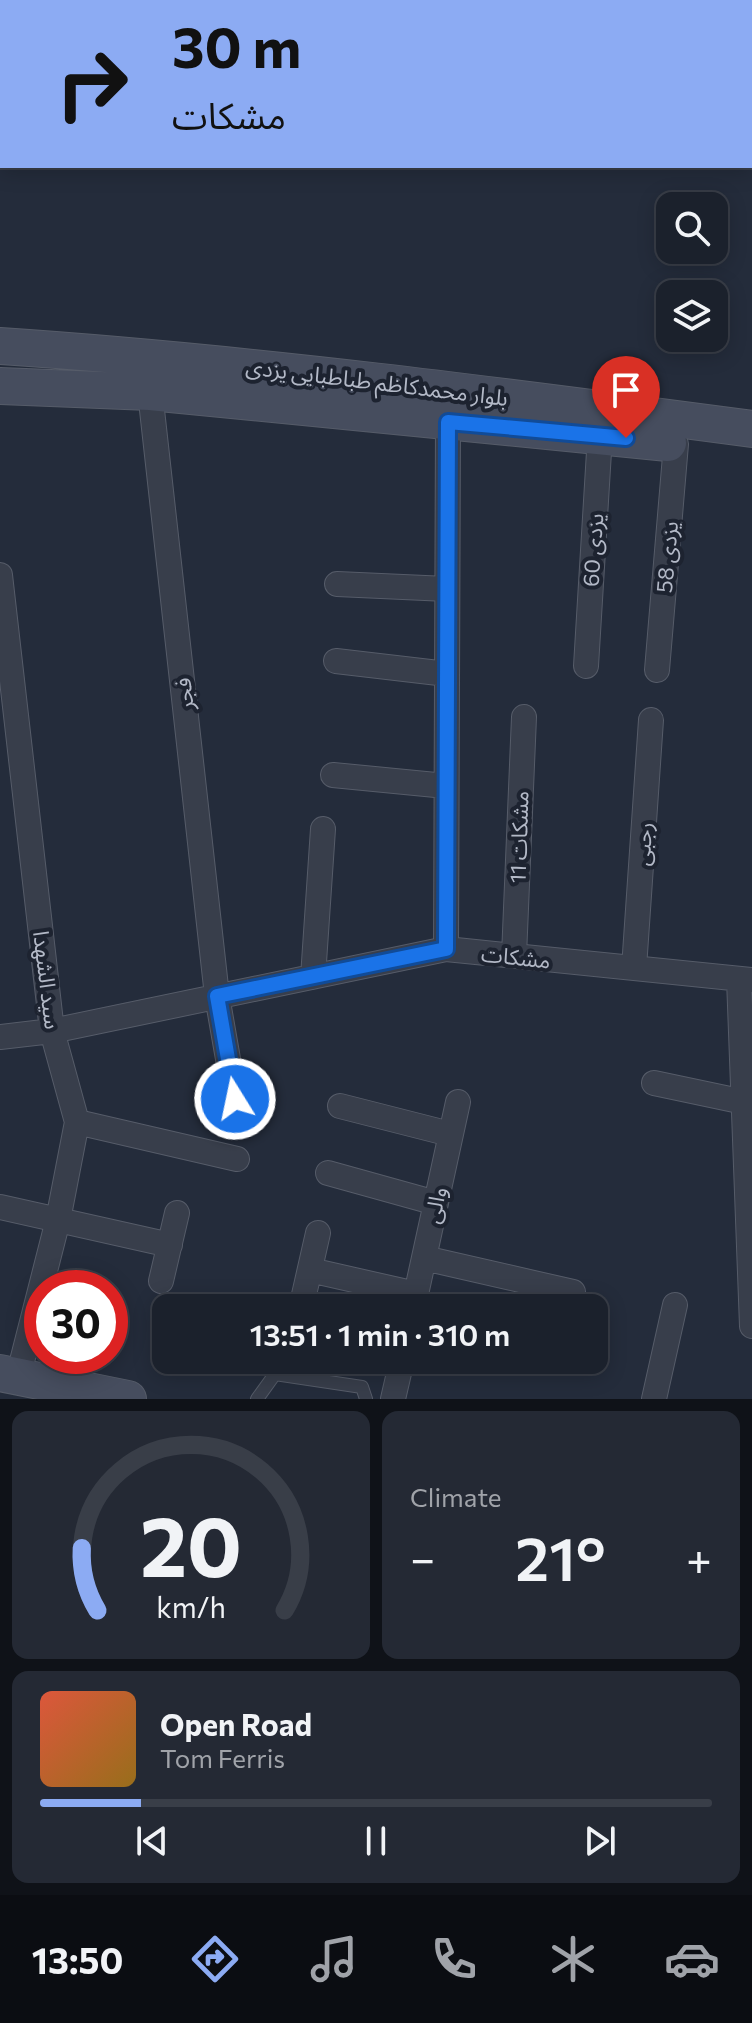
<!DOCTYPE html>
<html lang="en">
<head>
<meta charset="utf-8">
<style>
	body { margin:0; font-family:Commissioner,"Noto Sans Arabic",sans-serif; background:#242934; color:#f1f3f6; height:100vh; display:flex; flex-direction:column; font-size:30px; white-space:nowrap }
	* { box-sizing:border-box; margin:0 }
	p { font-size:26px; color:#a0a3a9 }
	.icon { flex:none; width:44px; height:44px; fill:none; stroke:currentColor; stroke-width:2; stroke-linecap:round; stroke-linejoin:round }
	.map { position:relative; height:1399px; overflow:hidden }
	.panel { display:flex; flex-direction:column; gap:12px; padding:12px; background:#0f1218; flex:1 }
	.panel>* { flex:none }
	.guide { position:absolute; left:0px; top:0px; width:752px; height:168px; box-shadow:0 4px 20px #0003,0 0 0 2px #393e48; background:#8cabf3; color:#111; overflow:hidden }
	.controls { position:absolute; left:656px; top:192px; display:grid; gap:16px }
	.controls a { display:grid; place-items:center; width:72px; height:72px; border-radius:16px; background:#1b212c; box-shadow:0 4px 20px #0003,0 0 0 2px #393e48; font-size:40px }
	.speed { position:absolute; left:24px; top:1270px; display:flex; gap:16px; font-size:40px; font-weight:700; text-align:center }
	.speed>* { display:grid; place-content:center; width:104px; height:104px; border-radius:50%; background:#1b212c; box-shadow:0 4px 20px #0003,0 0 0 2px #393e48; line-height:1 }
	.speed .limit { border:12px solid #d22; background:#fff; color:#111 }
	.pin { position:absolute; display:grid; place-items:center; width:68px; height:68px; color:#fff; margin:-82px -34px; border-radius:50% 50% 50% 0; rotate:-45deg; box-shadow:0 0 8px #0007 }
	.pin .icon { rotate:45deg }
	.me { position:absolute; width:88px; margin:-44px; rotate:350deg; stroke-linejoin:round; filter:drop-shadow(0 0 6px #0008) }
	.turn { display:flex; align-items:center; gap:28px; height:168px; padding:0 40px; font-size:36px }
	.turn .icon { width:104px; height:104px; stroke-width:2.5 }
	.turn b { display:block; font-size:56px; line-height:68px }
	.big { font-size:60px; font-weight:600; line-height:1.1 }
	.panel .tile { flex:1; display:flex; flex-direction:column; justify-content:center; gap:12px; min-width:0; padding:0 28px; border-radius:16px; background:#242934 }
	.panel .dial { align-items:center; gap:0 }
	.dial svg { height:208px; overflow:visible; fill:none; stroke:#393e48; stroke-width:7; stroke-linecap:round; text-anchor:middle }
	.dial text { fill:#f1f3f6; stroke:none }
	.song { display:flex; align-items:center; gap:24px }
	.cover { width:96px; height:96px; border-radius:12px; background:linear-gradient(135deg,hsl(10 70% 55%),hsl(40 70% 35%)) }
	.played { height:8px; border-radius:4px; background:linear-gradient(90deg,#8cabf3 15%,#393e48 15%) }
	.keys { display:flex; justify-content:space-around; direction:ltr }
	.heat { display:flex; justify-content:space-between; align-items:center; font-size:44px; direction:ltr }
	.panel .tiles { flex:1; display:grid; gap:12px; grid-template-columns:1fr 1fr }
	.tile:last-child { grid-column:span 2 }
	.trip { position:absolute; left:152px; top:1294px; width:456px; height:80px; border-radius:16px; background:#1b212c; box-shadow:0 4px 20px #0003,0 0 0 2px #393e48; font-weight:600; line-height:80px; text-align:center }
	.tab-bar { display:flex; height:128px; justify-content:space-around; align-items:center; background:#0b0d12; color:#a0a3a9 }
	.tab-bar .icon { width:56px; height:56px }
	.tab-bar .active { color:#8cabf3 }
	.tab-bar b { font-size:36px; color:#f1f3f6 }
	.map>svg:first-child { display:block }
</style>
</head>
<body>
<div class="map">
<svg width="752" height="1399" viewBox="0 0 752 1399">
	<rect width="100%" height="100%" fill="#242c3b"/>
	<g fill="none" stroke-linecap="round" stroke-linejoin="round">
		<g stroke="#565c69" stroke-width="14">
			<path id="lane" d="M257,1399l18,-25 87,13 4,12"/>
		</g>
		<g stroke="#565c69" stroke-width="26">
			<path id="street" d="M557,0l25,2
				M750,16h2
				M150,392l67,604 18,103
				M0,575l52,456 25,91 -19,98 -40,157
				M337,584l110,5
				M336,661l111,13
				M586,666l14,-231
				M657,670l19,-226
				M333,775l113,11
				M446,949l2,-527
				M514,956l10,-239
				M634,968l17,-248
				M313,977l10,-148
				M739,979l13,347
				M0,1037l52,-6 394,-82 306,31
				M654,1083l90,19
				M340,1106l110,28
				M77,1122l160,37
				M328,1173l108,30
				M0,1207l170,38
				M424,1258l149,34
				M310,1270l106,24
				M161,1281l16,-68
				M301,1308l17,-75
				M413,1308l45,-206
				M393,1399l9,-39
				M654,1399l21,-94"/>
		</g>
		<g stroke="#565c69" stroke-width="38">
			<path id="secondary" d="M0,346c252,17 502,50 752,83
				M0,386l150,6 518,51
				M0,1373l128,26"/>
		</g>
		<use href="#lane" stroke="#383e4b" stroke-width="12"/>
		<use href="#street" stroke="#383e4b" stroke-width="24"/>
		<use href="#secondary" stroke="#464d5e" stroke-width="36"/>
	</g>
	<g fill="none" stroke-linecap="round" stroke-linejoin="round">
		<g stroke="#114b97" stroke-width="20">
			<path id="route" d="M235,1099l-18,-103 229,-47 2,-527 178,16"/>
		</g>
		<use href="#route" stroke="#1a73e8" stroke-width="14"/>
	</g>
	<g text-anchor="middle" stroke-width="8" stroke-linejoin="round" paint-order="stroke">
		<g font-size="22" fill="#b3b9c7" stroke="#1d2330">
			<text transform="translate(377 382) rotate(7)" y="8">بلوار محمدکاظم طباطبایی یزدی</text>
			<text transform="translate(593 550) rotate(-86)" y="8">یزدی 60</text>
			<text transform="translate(667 557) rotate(-85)" y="8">یزدی 58</text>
			<text transform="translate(184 694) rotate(-96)" y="8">فجر</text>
			<text transform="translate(519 837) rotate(-88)" y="8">11 مشکات</text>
			<text transform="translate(643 844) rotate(-86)" y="8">رجبی</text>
			<text transform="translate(516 957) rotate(6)" y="8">مشکات</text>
			<text transform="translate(47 980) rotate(83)" y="8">سید الشهدا</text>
			<text transform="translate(435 1205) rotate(-78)" y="8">والی</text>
		</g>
	</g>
</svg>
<div class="controls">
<a><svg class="icon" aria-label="search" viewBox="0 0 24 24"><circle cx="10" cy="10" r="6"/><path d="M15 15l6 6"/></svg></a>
<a><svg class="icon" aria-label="layers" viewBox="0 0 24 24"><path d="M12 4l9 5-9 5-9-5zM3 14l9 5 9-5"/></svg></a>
</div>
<div class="speed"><div class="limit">30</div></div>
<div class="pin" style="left:626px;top:438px;background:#d93025"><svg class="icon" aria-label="arrive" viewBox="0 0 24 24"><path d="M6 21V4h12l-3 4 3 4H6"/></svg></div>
<svg class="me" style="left:235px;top:1099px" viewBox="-20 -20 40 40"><circle r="17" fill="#1a73e8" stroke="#fff" stroke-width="3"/><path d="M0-11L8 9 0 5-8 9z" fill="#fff"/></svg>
<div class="trip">13:51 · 1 min · 310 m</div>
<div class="guide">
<div class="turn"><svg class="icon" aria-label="right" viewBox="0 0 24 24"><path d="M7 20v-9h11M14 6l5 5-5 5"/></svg><div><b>30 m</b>مشکات</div></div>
</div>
</div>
<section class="panel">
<div class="tiles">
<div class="tile dial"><svg viewBox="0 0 100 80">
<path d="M14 69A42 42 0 1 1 86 69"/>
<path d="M14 69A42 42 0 0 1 8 45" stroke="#8cabf3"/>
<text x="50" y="56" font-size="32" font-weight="700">20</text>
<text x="50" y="72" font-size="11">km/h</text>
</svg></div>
<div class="tile"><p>Climate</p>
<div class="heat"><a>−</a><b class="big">21°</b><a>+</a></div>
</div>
<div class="tile">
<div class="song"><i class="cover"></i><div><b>Open Road</b><p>Tom Ferris</p></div></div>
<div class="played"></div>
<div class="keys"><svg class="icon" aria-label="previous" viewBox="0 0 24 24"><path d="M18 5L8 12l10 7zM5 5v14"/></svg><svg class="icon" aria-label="pause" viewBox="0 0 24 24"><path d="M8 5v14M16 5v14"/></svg><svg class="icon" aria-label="next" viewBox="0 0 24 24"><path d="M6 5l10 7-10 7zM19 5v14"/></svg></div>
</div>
</div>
</section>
<nav class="tab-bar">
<b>13:50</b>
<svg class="icon active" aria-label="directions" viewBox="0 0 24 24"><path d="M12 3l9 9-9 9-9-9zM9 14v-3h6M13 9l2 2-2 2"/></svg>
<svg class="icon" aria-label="music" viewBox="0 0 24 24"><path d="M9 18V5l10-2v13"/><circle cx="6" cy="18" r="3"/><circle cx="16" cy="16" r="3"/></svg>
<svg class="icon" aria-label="phone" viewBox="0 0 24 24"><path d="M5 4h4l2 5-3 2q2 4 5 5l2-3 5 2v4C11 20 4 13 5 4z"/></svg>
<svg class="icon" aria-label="climate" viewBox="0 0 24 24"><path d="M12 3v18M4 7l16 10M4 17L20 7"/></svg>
<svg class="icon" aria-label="car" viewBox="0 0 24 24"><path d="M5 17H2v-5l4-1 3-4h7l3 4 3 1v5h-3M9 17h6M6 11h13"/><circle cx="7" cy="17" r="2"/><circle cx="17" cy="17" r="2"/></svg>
</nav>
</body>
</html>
